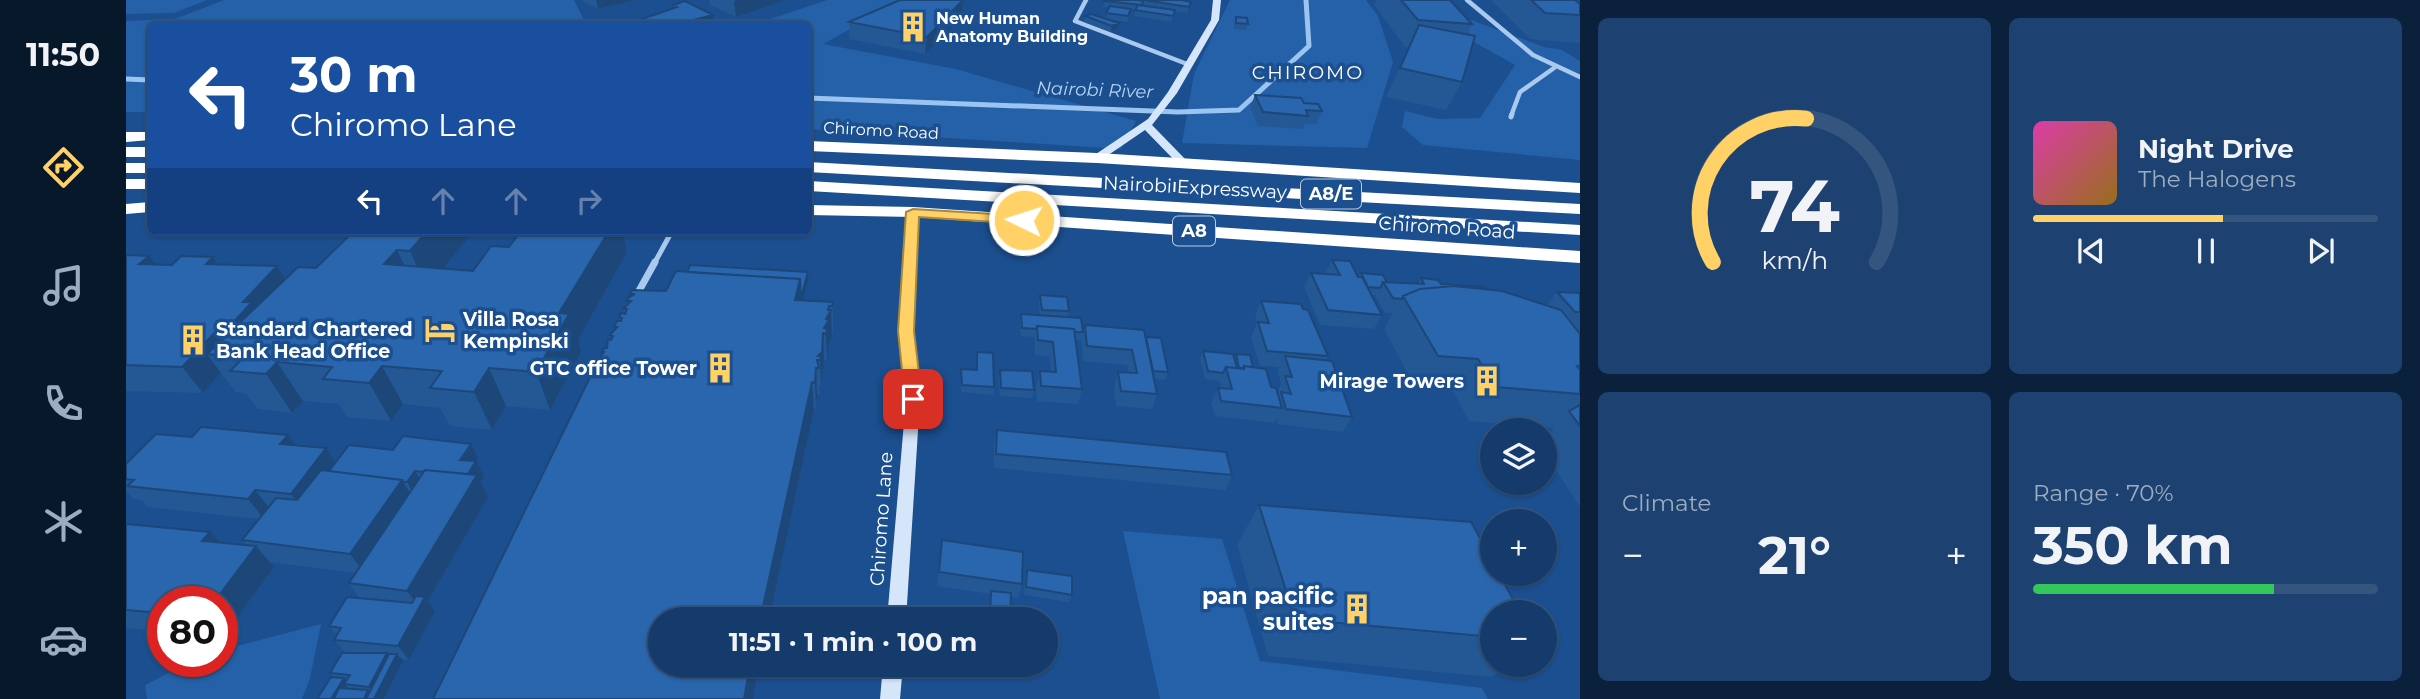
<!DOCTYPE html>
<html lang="en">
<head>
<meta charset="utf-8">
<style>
	body { margin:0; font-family:Montserrat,sans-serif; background:#1d4271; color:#f1f3f6; height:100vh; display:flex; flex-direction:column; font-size:26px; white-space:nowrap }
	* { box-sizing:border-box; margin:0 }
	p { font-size:23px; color:#9dadc1 }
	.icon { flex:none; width:38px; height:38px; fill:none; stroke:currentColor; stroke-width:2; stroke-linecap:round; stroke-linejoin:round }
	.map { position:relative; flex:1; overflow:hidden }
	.side { display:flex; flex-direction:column; gap:18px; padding:18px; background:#0b203b; width:840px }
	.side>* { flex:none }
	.hud { position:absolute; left:21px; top:21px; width:665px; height:214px; border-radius:10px; box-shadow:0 2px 5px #0004,0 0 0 2px #33557e; background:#1a4fa0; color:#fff; overflow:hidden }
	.fabs { position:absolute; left:1354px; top:418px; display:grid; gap:14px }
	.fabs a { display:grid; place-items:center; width:77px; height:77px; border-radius:50%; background:#143b6b; box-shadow:0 2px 5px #0004,0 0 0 2px #33557e; font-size:35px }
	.speed { position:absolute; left:21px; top:586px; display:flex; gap:14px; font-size:35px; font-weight:700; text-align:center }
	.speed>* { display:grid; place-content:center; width:91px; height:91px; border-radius:50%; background:#143b6b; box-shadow:0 2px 5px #0004,0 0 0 2px #33557e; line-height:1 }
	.speed .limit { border:10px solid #d22; background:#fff; color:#111 }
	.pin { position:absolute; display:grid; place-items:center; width:60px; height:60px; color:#fff; margin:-30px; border-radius:14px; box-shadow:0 4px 10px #0006 }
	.me { position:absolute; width:77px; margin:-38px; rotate:274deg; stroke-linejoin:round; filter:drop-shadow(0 0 5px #0008) }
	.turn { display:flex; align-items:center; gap:24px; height:147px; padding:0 28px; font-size:32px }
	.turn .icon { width:91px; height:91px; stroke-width:2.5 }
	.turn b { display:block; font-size:49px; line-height:60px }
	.lanes { display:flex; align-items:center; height:66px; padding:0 28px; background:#0003; justify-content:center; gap:35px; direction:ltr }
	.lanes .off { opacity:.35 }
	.big { font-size:52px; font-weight:700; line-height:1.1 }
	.side .widget { flex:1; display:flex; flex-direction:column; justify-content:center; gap:10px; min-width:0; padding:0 24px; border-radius:10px; background:#1d4271 }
	.side .dial { align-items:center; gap:0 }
	.dial svg { height:182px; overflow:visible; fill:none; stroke:#33557e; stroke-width:7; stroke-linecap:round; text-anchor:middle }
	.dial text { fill:#f1f3f6; stroke:none }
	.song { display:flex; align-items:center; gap:21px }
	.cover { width:84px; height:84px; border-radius:10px; background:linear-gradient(135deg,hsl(320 70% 55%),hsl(40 70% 35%)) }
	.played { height:7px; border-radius:4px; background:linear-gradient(90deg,#ffd166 55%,#33557e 55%) }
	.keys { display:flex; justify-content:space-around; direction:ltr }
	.heat { display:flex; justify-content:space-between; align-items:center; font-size:38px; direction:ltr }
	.charge { height:10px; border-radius:5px; background:linear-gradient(90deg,#34c759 70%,#33557e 0) }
	.side .tiles { flex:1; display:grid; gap:18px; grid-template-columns:repeat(2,1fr) }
	.trip { position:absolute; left:522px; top:607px; width:410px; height:70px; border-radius:35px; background:#143b6b; box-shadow:0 2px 5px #0004,0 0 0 2px #33557e; font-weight:700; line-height:70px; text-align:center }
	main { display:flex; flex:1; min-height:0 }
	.tab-bar { display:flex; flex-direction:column; width:126px; justify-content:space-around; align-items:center; background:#08182b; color:#9dadc1 }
	.tab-bar .icon { width:49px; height:49px }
	.tab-bar .current { color:#ffd166 }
	.tab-bar b { font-size:32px; color:#f1f3f6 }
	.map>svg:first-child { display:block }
</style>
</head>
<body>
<main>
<nav class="tab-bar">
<b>11:50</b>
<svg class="icon current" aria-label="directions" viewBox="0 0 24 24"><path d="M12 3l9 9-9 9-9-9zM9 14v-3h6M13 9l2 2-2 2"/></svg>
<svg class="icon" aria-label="music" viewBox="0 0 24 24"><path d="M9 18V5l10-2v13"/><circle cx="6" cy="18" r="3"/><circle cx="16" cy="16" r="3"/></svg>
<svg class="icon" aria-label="phone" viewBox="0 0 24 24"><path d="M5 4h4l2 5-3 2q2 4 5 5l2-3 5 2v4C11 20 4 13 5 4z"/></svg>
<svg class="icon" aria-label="climate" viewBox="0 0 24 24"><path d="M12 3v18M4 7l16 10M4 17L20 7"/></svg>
<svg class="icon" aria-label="car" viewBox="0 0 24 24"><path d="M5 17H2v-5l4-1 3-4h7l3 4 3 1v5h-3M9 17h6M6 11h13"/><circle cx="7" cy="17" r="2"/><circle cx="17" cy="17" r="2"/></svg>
</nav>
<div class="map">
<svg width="1454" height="699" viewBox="0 0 1454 699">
	<rect width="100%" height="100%" fill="#1b4f8f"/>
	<path fill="#2461a8" d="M0,0h81l-33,13 -48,1z
		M98,0h350l12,24h-436v88h-24v-91l49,-2z
		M701,0h77l-81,44 133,25 180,52 -15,28 -312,-20 -1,-105h-53z
		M1104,0h136l12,16 15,46 -26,86 -185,-5 12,-69z
		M1337,17l81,30 18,3 18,11v99l-157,-15 -21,-18 3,-16 33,8 42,-1 35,-53 -43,-24z
		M997,531l99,8 38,122 222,27 6,11h-328z
		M195,624l-11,54 -8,21h-155l-2,-14 45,-23h32v-12z"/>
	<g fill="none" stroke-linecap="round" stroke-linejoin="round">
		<path stroke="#9cc4f0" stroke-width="5" d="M0,79l24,1
			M682,98l370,14 61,-2 70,-64 -3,-46"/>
		<path stroke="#a9c9ee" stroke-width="4.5" d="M960,0l-11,21 112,43
			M1341,0l66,55 47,22
			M1385,116l9,-24 34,-24"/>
		<path stroke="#a9c9ee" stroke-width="5" d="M1385,117l1,-3
			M528,264l18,-33"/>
		<path stroke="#a9c9ee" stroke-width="7" d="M509,298l20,-36"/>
		<path fill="#d6e6fa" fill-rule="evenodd" d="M1087,0h8l-2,20 -42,73 -25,32 35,36v4h-8l-34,-35 -44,30h-8v-4l55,-37 20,-27 43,-72z
			M787,209l6,3 -6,119 7,68 -14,221h-19l19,-221 -7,-68 8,-119z
			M757,665h20l-3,34h-20z"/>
		<path fill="#fff" fill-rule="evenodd" d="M0,132h24v8l-24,2z
			M682,141l289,12 483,30v10l-483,-30 -289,-12z
			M0,147h24v10h-24z
			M682,162l772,42v10l-772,-42z
			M0,163h24v10h-24z
			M0,179h24v10h-24z
			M682,181l772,44v10l-772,-44z
			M24,202v10l-24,2v-10z
			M682,205l105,2 667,44v12l-667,-46 -105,-2z"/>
	</g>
	<path fill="#245895" d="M455,0h55l-38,9z
		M583,0h77l-50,17 -26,-12z
		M837,0l-1,16 -37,38 -76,-15v-17z
		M979,0h38v5l1,-5 47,2 -4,11 -12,-2 -4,11 -37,-6 1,-6h-4l-4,12 -20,-3 12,4 -2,6 -6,3 -27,-10 1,-6 20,2 4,-11h-6z
		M1250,0h74l22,24 -5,11 -5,47 -16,28 -60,-13 23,-50h-4l-31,-42z
		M1365,0h84l5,15v26l-1,2 -49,-4z
		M547,5l40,10 1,9h-74l-1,-4 35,-12z
		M1110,17l12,7 -2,6 -12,-1v-6z
		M1129,95l49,8 18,8 -6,13h-11l-2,5 -45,-3 -8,-19z
		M348,231l-31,37 30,3 154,-19 -49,88 3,12 -31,58 -44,-4 -14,24 -42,-4 -10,-18 -37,-4 -12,17 -44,-4 -8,-13 -36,-3 -11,12 -34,-4 -12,-15 -10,-2 -15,-19 -18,20 -77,-2v-136l29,9 17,1 41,-8 5,8 67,15 31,-12z
		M1206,260l26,17 3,-4 26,9 31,2 3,-6 20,6 45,5 61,16 10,-13 23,1v214l-35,-54v-15l9,-10 -85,-7 -15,-29 -38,-3 -32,-60 9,-16h-8l-10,-17 1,-1h-4l10,20 -8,14 -54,-4 -16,-38 7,-14 14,1z
		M561,272h121v8l-5,21 30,1v31h-1v3l-3,5 -2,19h-3l-3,26h-2l1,8h-3l-1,15h-2l-45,211h-109v45h99l-6,34h-320l166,-335 -1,-4 4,-6v-2l5,-4 4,-8 -1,-5 5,-5 -1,-3 6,-6 -1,-4 6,-3 -2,-5 5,-4 -1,-4 3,-5v-2l36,-3z
		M914,295l29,16 -1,6 15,14 2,-6 61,12 22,35 -3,8 -11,-1 3,15 -5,15 -36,-3 -2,-19 4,-15 11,1 -2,-8 -44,-4 -2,-21h-5l6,49 -4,15 -41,-3 -1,-15 4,-15 11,1 -1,-15 -15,-2v-18l-14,-1 -1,-14 1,-8 19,1 -1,-12z
		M1135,301l67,55 -2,4 26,57 -9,15 -65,-8 -1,-6 -3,5 -59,-7 -4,-13 7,-15h3l-1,-7 -15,-2 -5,-21 3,-7 31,6 2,-3 17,13 18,20 7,4 3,-8 -4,-13 2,-3 -19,-1 -9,-29 6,-14 -2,-7z
		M851,352l17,35 -1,8 -32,-3v-23l15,1z
		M874,370l34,20 -2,8 -32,-2 -2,-19z
		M871,430l235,45 -7,15 -231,-22v-23z
		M162,435l8,10 40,18 142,-5 -2,3 8,15 -3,6 7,15 -60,104 7,10 -26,49 -8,-1 2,2 -19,38h-67l17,-22 -4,-4 16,-20 -12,-13 3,-5 -8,-9 31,-28 -11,-15 6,-10 -85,-11 4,5 -45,62h-7v-27h-59v29l-37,-3v-104l84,8 11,11 26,2 -5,-5 17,-21 -111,-12 -7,-7 -7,-1 -8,-8v-27l66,-27z
		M1133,505l234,107v53h13l-14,12 -224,-21 -31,-111z
		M816,540l80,44 -4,14 -7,-1 -1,23h-21l2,-26 -54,-8z
		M901,570l45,25 -3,7 -45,-7 1,-18z"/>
	<path fill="#1d4779" d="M470,0h40l-38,9z
		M612,0h48l-50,17 -2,-16z
		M837,0l-1,16 -37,38 2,-17z
		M587,15l1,9h-36z
		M993,23l-2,6 -6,3 1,-6z
		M301,231h47l-47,57 -17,-37z
		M483,231h13l5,21 -49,88 3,12 -31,58 -14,-38 23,-59z
		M271,250l18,37 -31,-23z
		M23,256l19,25 -29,-17z
		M87,257l17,26 -24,-19z
		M151,266l16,26 -45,60 -18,-26 13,-24z
		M682,272v8l-6,25 -7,-5 5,-21z
		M705,310l1,26 -3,5 -2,19 -1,-26 -2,-6 2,-9z
		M96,325l18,27 -33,2 14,19 -18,20 -21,-26z
		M697,333l1,27 -3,26 -1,-26h-2z
		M151,362l26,39 -11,12 -26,-39z
		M256,366l21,38 -12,17 -22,-38z
		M363,368l17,38 -14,24 -18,-38z
		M690,368l1,26 -1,15 -1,-26z
		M686,382l2,27 -45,211h-9z
		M162,435l16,21 -24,-12z
		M345,444l7,14 -10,17 -8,-15z
		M200,448l14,22 -33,45 -16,-21z
		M350,461l8,15 -3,6 7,15 -60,104 7,10 -26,49 -11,-14 21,-39 -12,-16 60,-114z
		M289,471l9,15 -8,11 -9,-15z
		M276,480l13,21 -49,74 -16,-21z
		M129,490l17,21 -7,9 -17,-21z
		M84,532l20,20 -28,-11z
		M130,546l18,21 -45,62 -7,-6v-21h-8z
		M261,653l6,7 -18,33 -6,-6z
		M271,654l6,7 -19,38h-10z
		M624,665h9l-6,34h-9z
		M218,678l6,7 -6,-1 4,4 -6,11h-11z"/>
	<path fill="#2a66ad" stroke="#1d4779" stroke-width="2" d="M774,0h63l-36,37 -78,-15z
		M979,0h32l6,1 -1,4 -38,-4z
		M1018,0h37l10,2 -2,5z
		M1275,0h49l22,24 -54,-4z
		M1405,0h44l5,4v11l-35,-2z
		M559,1l28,14 -35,9h-29l-10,-4 38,-13 -4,-2z
		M1012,5l37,5 -2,6 -38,-6z
		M984,6l21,3 -3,7 -22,-3z
		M965,14l28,9 -7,3 -27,-10z
		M1110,17l11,1 1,6 -12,-1z
		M1293,25l56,11 -13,46 -62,-14z
		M1129,95l46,3 3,5 14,1 4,7 -16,-1 2,6 -45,-4z
		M228,231h73l-17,20 -13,-1 -13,14 89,7 18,-25 18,1 12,-16h88l-50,82 10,1 -33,58 -47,-4 -15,24 -44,-4 12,-17 -60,-5 -13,17 -46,-4 9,-12 -55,-5 -11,12 -36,-3 13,-13 -36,-4 91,-87 18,1z
		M0,255l23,1 -10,8 33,1 9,-9 32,1 -7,7 71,2 -34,36h9l-22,24 -8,-1 -40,42 -56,-2z
		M1206,260l18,1 8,16h4l20,38 -54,-5 -17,-37 29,2z
		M564,265l118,7 -7,26 -1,-19 -113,-7z
		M550,271l124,8 -5,21 38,2 -1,4h-3l-1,4h3l-5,9 3,1 -5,8 3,1 -1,5 -3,-1 -1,19 -4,4h3l-1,4h-3l2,8h-3l-1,15 -3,-1 -52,238h-100v45h90l-6,34h-311l163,-334 3,-1 1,-4h-2l6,-8h-2l2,-4h3l1,-9 3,1 2,-4 -3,-1 7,-8h-3l3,-6h4l1,-3 -3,-1 2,-4 4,1 2,-5h-4l8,-8h-4l2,-4 6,-3h-5l2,-4 34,1z
		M1235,273l22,2 4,7h-4l-3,6 -12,-1z
		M1295,278l17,2 3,4 43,3 2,2 -32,-3 -34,3 -17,7 -1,3 -9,-1 -10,-16 41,2z
		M1328,286l48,5 59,19 19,24v32h-3l3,4v24l-84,-7 -18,-28 -40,-3 -35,-60 17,-7z
		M1431,292l23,1v19h-5z
		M914,295l27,2 2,14 -27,-1z
		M1135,301l40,3 2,5 5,1 20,46 -61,-5 -9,-29 11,1z
		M895,314l60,4 2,14h-8l-1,-3 -37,-3 -1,3 -14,-1z
		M959,325l59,5 13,64 -36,-3 -3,-19 19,1 -5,-23 -45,-4z
		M911,326l37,3 8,60 -41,-3 -1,-15 16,1 -3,-30 -15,-2z
		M1020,337l15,1 7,34 -15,-1z
		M1077,351l30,3 4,14 -11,-1 -3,6 -15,-2z
		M851,352l16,1 1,34 -32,-2 -1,-16 16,1z
		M1110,354l14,1 3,12 -9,-1 -1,2h-4z
		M1159,356l47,5 20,56 -66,-8 -5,-17 10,2 -6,-18 7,1z
		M1118,366l22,3 5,18 5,1 6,20 -61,-7 -3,-13 14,1 -6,-22 18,2z
		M874,370l32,1 2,19 -33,-2z
		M1454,405v21l-11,-15z
		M75,427l87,8 -8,9 46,4 -35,46 -36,-4 -7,9 -121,-13 7,-6 -8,-1v-15l30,-30 36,3z
		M871,430l229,22 6,23 -236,-21z
		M277,436l68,8 -11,16 16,1 -8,13 -43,-4 -2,2 -8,-1 -8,11h-4l-1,-2 -73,-9 20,-26 44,5z
		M195,470l81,10 -52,74 -108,-14 34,-42 21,2z
		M299,470l52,5 -70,116 -58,-8z
		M1133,505l212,17 22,40v12h6l21,38h-27v25l-198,-18z
		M0,524l84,8 -8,9 54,5 -42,56h-51v11l-37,-3z
		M816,540l81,12 -1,32 -83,-12z
		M901,570l45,6v19l-46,-8z
		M865,591l20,2 -1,27h-20z
		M290,596l9,1 -27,49 -64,-6 7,-12 -12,-2 18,-29 65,6z
		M216,653h45l-18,34 -25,-3 6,-9 -20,-2z
		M263,654h8l-23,45h-8z
		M205,677l13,1 -13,21h-14z
		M213,688l29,2 -4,9h-30z"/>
	<path fill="#ffd166" stroke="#a68842" stroke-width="2" d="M787,209l111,7 6,4 -6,4 -105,-7 -5,114 8,68 -9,6 -8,-6 -7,-68 8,-119z"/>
	<defs>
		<g id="building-bare" transform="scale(2.415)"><path d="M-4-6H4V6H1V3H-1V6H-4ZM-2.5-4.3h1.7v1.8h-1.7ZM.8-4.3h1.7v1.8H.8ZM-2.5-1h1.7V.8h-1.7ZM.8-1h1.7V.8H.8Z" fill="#ffd166" stroke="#1b4f8f" stroke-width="2.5" paint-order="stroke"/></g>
		<g id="hotel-bare" transform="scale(2.415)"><path d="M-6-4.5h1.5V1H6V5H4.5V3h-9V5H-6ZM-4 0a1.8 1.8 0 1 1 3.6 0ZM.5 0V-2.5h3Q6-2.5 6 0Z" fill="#ffd166" stroke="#1b4f8f" stroke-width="2.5" paint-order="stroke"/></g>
	</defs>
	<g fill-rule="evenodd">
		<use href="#building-bare" x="787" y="27"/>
		<use href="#hotel-bare" x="314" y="330"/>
		<use href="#building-bare" x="67" y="340"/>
		<use href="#building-bare" x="594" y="368"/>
		<use href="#building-bare" x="1361" y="381"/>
		<use href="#building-bare" x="1231" y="609"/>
	</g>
	<g text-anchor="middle" stroke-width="7" stroke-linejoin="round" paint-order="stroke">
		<g font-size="16" font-weight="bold" fill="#fff" stroke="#1b4f8f" text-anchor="start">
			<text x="810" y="24">New Human<tspan x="810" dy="18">Anatomy Building</tspan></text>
		</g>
		<g font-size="16" fill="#fff" stroke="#1b4f8f">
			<text transform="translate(755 130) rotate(3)" y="6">Chiromo Road</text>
		</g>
		<g font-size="18" font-style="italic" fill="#b5d3f5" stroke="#1b4f8f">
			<text transform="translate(969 90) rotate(2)" y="6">Nairobi River</text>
		</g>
		<g fill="#1b4f8f" stroke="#bbcadd" stroke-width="2">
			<rect x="1175" y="179.5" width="60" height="29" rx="5"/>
			<rect x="1047" y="216.5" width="42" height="29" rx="5"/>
		</g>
		<g font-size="18" font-weight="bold" fill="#fff">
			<text x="1205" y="200">A8/E</text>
			<text x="1068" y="237">A8</text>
		</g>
		<g font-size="19" letter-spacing="2" fill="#fff" stroke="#1b4f8f">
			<text x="1182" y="79">CHIROMO</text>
		</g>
		<g font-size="19" fill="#fff" stroke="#1b4f8f">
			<text transform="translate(1069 187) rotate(3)" y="7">Nairobi Expressway</text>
			<text transform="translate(1321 227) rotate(4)" y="7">Chiromo Road</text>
			<text transform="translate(755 519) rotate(-86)" y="7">Chiromo Lane</text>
		</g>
		<g font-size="19" font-weight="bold" fill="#fff" stroke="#1b4f8f" text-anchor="start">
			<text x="337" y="326">Villa Rosa<tspan x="337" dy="22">Kempinski</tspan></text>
			<text x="90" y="336">Standard Chartered<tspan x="90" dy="22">Bank Head Office</tspan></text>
			<text x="571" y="375" text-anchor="end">GTC office Tower</text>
			<text x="1338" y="388" text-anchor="end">Mirage Towers</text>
		</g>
		<g font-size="23" font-weight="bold" fill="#fff" stroke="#1b4f8f" text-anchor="end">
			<text x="1208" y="604">pan pacific<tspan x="1208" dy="26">suites</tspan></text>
		</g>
	</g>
</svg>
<div class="fabs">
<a><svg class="icon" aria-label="layers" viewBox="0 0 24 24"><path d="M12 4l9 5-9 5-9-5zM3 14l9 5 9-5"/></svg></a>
<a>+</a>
<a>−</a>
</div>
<div class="speed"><div class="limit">80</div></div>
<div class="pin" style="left:787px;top:399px;background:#d93025"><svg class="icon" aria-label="arrive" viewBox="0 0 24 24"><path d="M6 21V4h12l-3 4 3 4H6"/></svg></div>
<svg class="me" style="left:898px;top:220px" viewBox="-20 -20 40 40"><circle r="17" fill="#ffd166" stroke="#fff" stroke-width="3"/><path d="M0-11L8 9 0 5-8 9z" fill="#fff"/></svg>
<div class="trip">11:51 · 1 min · 100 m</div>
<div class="hud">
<div class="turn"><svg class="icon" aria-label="left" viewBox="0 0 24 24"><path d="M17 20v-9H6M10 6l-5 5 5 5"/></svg><div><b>30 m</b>Chiromo Lane</div></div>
<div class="lanes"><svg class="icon" aria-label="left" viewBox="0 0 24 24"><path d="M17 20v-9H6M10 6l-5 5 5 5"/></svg><svg class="icon off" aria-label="ahead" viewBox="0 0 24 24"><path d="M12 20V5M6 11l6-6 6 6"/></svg><svg class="icon off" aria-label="ahead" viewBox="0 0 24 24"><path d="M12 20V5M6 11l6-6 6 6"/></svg><svg class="icon off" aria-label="right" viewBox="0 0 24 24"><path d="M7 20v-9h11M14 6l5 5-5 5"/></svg></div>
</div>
</div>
<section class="side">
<div class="tiles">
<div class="widget dial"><svg viewBox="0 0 100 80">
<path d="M14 69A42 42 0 1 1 86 69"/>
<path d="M14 69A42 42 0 0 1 55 6" stroke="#ffd166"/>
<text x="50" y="56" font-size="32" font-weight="700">74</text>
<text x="50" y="72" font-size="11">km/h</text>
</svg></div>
<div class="widget">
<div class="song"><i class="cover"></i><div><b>Night Drive</b><p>The Halogens</p></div></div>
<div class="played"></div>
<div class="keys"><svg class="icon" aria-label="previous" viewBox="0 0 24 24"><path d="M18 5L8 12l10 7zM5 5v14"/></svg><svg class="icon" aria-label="pause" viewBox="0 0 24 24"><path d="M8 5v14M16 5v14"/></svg><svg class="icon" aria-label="next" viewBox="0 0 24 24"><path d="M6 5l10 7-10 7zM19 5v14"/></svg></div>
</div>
<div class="widget"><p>Climate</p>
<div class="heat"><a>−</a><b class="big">21°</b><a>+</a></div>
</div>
<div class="widget"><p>Range · 70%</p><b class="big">350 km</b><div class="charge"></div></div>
</div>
</section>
</main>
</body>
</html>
